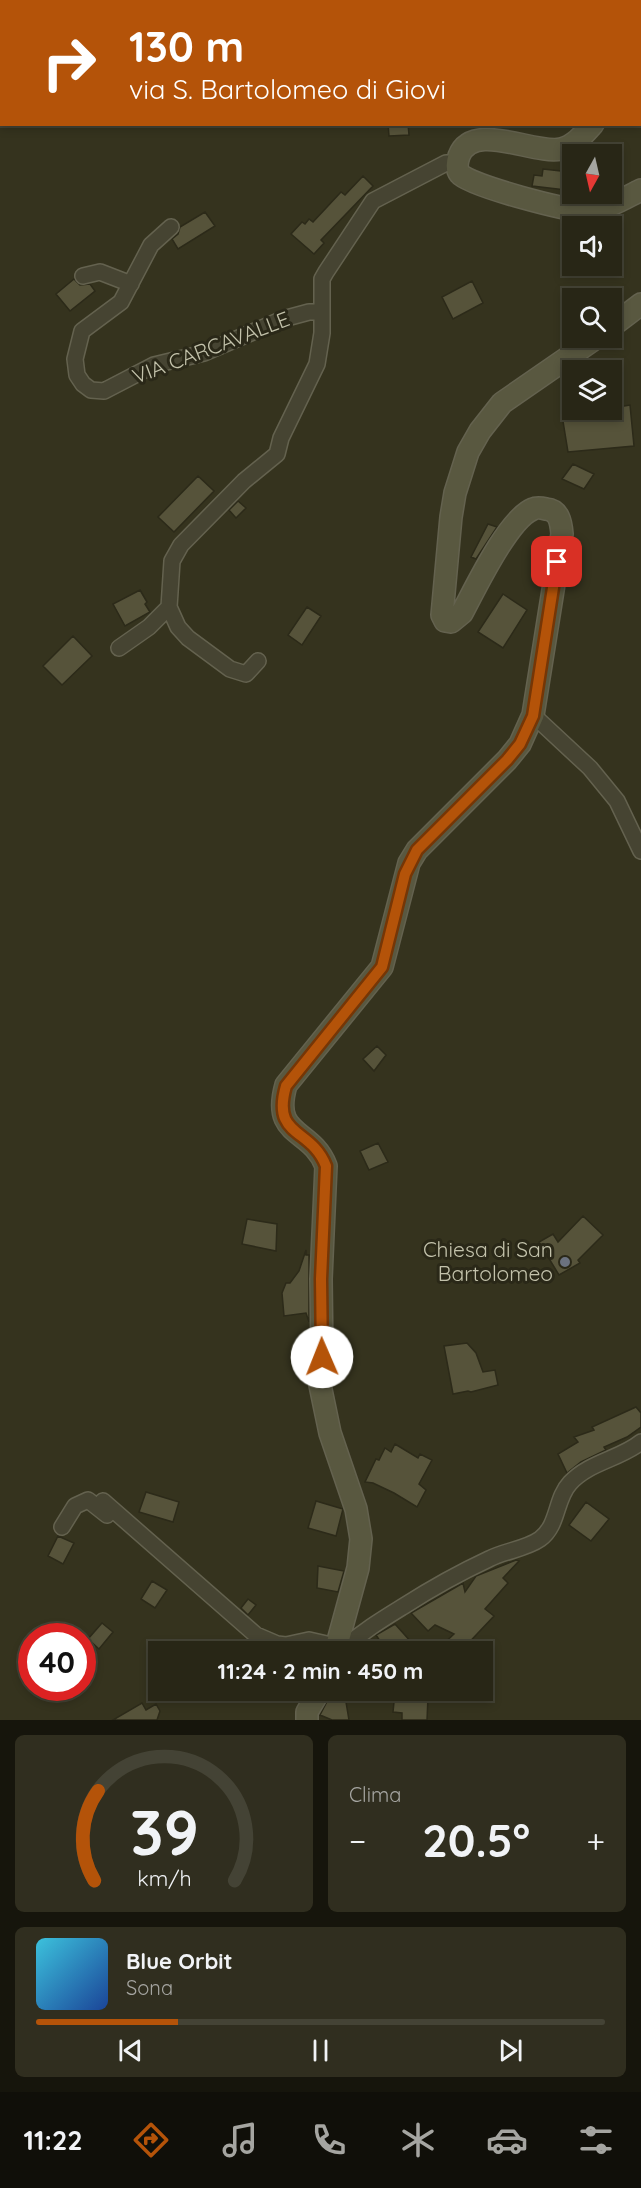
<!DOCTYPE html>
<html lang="it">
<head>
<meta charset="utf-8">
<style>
	body { margin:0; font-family:Quicksand,sans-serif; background:#302e1f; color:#f1f3f6; height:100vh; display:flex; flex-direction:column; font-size:22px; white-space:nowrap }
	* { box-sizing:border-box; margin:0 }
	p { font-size:20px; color:#a5a5a1 }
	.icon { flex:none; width:33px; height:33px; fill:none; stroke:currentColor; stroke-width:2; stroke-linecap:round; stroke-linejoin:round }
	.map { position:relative; height:1720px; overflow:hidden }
	.panel { display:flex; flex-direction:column; gap:15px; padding:15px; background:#16150c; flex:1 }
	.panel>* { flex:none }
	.guide { position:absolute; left:0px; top:0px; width:642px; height:126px; box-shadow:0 3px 9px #0003,0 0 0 2px #444335; background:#b45309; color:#fff; overflow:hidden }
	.needle { width:39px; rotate:188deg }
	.fabs { position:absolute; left:562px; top:144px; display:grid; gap:12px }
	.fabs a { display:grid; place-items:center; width:60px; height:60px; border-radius:0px; background:#282616; box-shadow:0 3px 9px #0003,0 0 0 2px #444335; font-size:30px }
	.speed { position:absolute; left:18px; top:1623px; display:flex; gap:12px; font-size:30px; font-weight:700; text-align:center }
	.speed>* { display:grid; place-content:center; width:78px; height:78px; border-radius:50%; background:#282616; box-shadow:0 3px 9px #0003,0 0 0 2px #444335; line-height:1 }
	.speed .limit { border:9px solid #d22; background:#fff; color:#111 }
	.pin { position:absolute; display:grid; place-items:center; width:51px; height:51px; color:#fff; margin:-26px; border-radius:12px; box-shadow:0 3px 9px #0006 }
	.me { position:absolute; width:66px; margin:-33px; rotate:359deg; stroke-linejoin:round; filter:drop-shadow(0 0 4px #0008) }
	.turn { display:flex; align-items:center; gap:21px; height:126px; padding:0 30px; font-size:27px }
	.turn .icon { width:78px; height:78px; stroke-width:2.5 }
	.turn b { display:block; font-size:42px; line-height:51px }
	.big { font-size:45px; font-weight:800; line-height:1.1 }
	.panel .card { flex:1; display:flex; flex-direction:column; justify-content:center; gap:9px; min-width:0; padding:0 21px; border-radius:9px; background:#302e1f }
	.panel .dial { align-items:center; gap:0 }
	.dial svg { height:156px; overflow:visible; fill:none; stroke:#444335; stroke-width:7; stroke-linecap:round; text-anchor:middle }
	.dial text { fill:#f1f3f6; stroke:none }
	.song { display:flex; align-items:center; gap:18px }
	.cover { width:72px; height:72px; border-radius:9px; background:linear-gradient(135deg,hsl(190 70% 55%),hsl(220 70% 35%)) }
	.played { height:6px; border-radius:3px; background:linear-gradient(90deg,#b45309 25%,#444335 25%) }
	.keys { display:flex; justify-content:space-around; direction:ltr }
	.heat { display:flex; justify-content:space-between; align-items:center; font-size:33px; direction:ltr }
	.panel .tiles { flex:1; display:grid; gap:15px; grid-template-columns:1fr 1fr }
	.card:last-child { grid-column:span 2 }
	.trip { position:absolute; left:148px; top:1641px; width:345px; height:60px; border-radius:0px; background:#282616; box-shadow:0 3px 9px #0003,0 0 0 2px #444335; font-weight:800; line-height:60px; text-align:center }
	.dock { display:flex; height:96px; justify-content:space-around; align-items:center; background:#100f09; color:#a5a5a1 }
	.dock .icon { width:42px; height:42px }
	.dock .active { color:#b45309 }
	.dock b { font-size:27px; color:#f1f3f6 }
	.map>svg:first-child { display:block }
</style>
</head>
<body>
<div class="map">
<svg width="641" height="1720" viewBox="0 0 641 1720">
	<rect width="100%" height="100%" fill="#35331e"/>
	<path fill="#56533a" stroke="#2c2a19" stroke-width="1.5" d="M388,124h20l1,11 -20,1z
		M543,169l27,3 -4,18 -34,-4 2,-11 8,1z
		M363,176l10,10 -52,54 3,3 -10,11 -23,-20 11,-12 3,2 4,-5 4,3 28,-30 4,3z
		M205,212l10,14 -37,23 -6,-10 6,-5 2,-7z
		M74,279l6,6 10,-1 5,7 -25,20 -14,-17z
		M472,281l11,22 -30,16 -11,-22z
		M630,405l4,41 -66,6 -6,-37 50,-5v-2z
		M573,464l21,10 -10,15 -22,-10z
		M198,476l16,15 -40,41 -16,-15z
		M238,501l8,7 -10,10 -7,-8z
		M488,524l9,3 -21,32 -5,-2z
		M140,590l7,12 -2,2 5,8 -25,14 -12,-22z
		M503,594l24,16 -24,38 -25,-16z
		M307,607l14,9 -19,29 -14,-10z
		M73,636l19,20 -30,29 -19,-19z
		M377,1046l9,9 -12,16 -11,-12z
		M378,1143l10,19 -19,8 -9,-19z
		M583,1216l20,19 -25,25 2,3 -21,12 -20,-33 14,-8 5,8z
		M247,1219l30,5 -1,27 -34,-7z
		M306,1250v5h3v67l-3,-9 -22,3 -2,-23 4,-10h4l9,-12z
		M467,1343l9,10 7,19 12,-2 3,15 -27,7 -3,-1 -15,3 -9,-48z
		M636,1407l5,6v14l-14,10 -23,10 2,3 -25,12 -14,11 -9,-19 20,-12 -4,-5 20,-7 -2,-3z
		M395,1444l23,14 2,-4 12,6 -13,24 7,6 -9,17 -23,-14 -21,-10 -8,-1 11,-23 3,1 6,-12 6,4z
		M146,1492l33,10 -6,20 -34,-10z
		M316,1501l27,8 -7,27 -28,-8z
		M586,1502l23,17 -18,22 -22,-16z
		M58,1536l16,7 -11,21 -15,-8z
		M516,1560l3,1 -16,17 5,5 -23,26 9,7 -34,36h-25l19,-18 -19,-9 -7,6 -17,-18 52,-30 2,9 11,-16z
		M318,1566l26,5 -6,21 -21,-4z
		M152,1581l15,9 -12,18 -14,-9z
		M248,1599l8,6 -8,10 -7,-7z
		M102,1623l11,9 -14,17 -11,-10z
		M395,1624l25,28h-40l2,-8 -6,-9z
		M333,1690h16l-3,12 3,18h-17l-12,-5z
		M395,1692h23l2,5h8l-1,23h-25v-7l-9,-1z
		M142,1703l4,7 10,-6 4,7 -3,9h-44z"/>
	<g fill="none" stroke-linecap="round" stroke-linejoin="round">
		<g stroke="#64624f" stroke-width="18">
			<path id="street" d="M171,227l-20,18 -30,57 -39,29 -7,28 2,16 6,9 8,6 13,1 50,-26 50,-12 79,-34 26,-7h13
				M83,276l17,-4 31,12
				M169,607l9,20 10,11 42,31 16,5 12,-13
				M119,648l30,-21 20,-20 3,-46 9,-16 63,-64 33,-27 4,-16 36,-74 5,-31v-54l4,-7 47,-71 73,-38h11
				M533,715l57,53 27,33 24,50
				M103,1501l153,134 21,9 9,1 23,-5 35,8c19,-17 39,-29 60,-42 28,-18 55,-33 85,-47 15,-8 37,-10 51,-20 19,-14 15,-40 30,-56 19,-21 50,-24 71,-41
				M62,1527l13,-21 13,-6 19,15"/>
		</g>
		<g stroke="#64624f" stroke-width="24">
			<path id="secondary" d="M640,82h1
				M593,124c-9,10 -19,22 -32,25 -27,6 -88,-29 -102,7 -2,6 -3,13 1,18 8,11 110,38 126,37 20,-1 37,-12 55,-21
				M612,326l29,-22
				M335,1652l23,-84 3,-29 -5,-30 -26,-76 -10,-48 2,-28 -1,-78 5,-113c-15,-39 -55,-28 -40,-81l96,-118 27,-104 8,-13 90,-90 13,-16 13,-29 29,-181c-1,-12 -3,-24 -16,-25 -4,-1 -9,-2 -13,0 -25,10 -58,80 -71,104l-11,9 -6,-1 -3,-6 9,-98 4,-24 13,-41 12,-21 22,-28 94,-65
				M307,1720v-8l13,-22"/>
		</g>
		<use href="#street" stroke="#464432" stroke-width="15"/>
		<use href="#secondary" stroke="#595840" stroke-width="21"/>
	</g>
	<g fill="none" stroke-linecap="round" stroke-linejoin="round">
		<g stroke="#753606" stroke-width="15">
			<path id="route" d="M322,1357l-1,-78 5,-113c-15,-39 -55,-28 -40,-80l96,-119 23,-93 12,-24 90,-90 13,-16 13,-28 24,-154"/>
		</g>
		<use href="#route" stroke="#b45309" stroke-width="10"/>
	</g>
	<circle fill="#6b7280" stroke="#2a2818" stroke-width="2" cx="565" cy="1262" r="6"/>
	<g text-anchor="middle" stroke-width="6" stroke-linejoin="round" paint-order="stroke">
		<g font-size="21" fill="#c3c2ab" stroke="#2a2818">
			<text transform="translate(211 348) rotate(-21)" y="7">VIA CARCAVALLE</text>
		</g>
		<g font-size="21" fill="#c3c2ab" stroke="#2a2818" text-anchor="end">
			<text x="553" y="1257">Chiesa di San<tspan x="553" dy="24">Bartolomeo</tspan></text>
		</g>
	</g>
</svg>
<div class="fabs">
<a><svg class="needle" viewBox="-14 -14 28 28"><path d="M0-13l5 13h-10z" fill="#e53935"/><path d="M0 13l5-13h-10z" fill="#a5a5a1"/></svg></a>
<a><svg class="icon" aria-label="sound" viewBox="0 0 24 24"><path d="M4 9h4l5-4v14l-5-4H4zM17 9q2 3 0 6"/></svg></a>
<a><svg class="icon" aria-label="search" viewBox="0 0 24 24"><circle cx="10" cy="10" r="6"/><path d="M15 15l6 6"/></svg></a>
<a><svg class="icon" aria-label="layers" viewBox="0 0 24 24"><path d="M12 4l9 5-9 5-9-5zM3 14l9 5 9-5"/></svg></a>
</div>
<div class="speed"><div class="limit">40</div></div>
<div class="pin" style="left:557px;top:562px;background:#d93025"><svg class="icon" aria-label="arrive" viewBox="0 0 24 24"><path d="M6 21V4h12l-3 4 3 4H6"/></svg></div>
<svg class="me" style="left:322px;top:1357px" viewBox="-20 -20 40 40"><circle r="19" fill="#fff"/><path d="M0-13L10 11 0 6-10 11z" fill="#b45309"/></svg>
<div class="trip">11:24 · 2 min · 450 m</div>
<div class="guide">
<div class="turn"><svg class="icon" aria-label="right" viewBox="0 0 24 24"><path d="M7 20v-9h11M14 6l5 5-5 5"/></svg><div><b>130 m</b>via S. Bartolomeo di Giovi</div></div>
</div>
</div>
<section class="panel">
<div class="tiles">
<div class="card dial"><svg viewBox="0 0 100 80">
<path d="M14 69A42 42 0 1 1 86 69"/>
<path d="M14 69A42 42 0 0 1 16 23" stroke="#b45309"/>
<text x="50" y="56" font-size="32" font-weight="700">39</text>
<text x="50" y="72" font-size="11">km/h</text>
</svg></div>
<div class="card"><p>Clima</p>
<div class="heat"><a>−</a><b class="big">20.5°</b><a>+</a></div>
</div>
<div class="card">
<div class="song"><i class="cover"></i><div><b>Blue Orbit</b><p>Sona</p></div></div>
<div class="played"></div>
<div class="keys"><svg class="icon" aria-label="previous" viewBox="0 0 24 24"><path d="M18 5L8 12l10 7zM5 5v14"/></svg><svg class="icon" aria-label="pause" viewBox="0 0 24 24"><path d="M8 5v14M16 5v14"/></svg><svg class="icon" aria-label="next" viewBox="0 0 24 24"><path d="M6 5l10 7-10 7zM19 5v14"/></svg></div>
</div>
</div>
</section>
<nav class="dock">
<b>11:22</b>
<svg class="icon active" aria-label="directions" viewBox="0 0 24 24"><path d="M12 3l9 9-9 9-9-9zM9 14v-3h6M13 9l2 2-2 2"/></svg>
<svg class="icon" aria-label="music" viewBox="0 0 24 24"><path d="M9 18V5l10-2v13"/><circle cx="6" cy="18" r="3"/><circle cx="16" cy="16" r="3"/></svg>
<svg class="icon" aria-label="phone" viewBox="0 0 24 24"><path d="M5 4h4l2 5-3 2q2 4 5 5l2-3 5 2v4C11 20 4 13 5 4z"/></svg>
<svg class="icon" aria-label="climate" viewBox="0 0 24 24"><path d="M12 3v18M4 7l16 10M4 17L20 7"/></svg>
<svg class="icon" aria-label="car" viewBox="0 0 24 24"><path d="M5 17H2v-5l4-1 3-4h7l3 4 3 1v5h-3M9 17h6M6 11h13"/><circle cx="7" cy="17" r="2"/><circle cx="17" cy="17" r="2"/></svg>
<svg class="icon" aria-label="filters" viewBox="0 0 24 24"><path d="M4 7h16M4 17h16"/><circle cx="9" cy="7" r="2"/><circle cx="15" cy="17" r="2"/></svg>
</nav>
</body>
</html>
